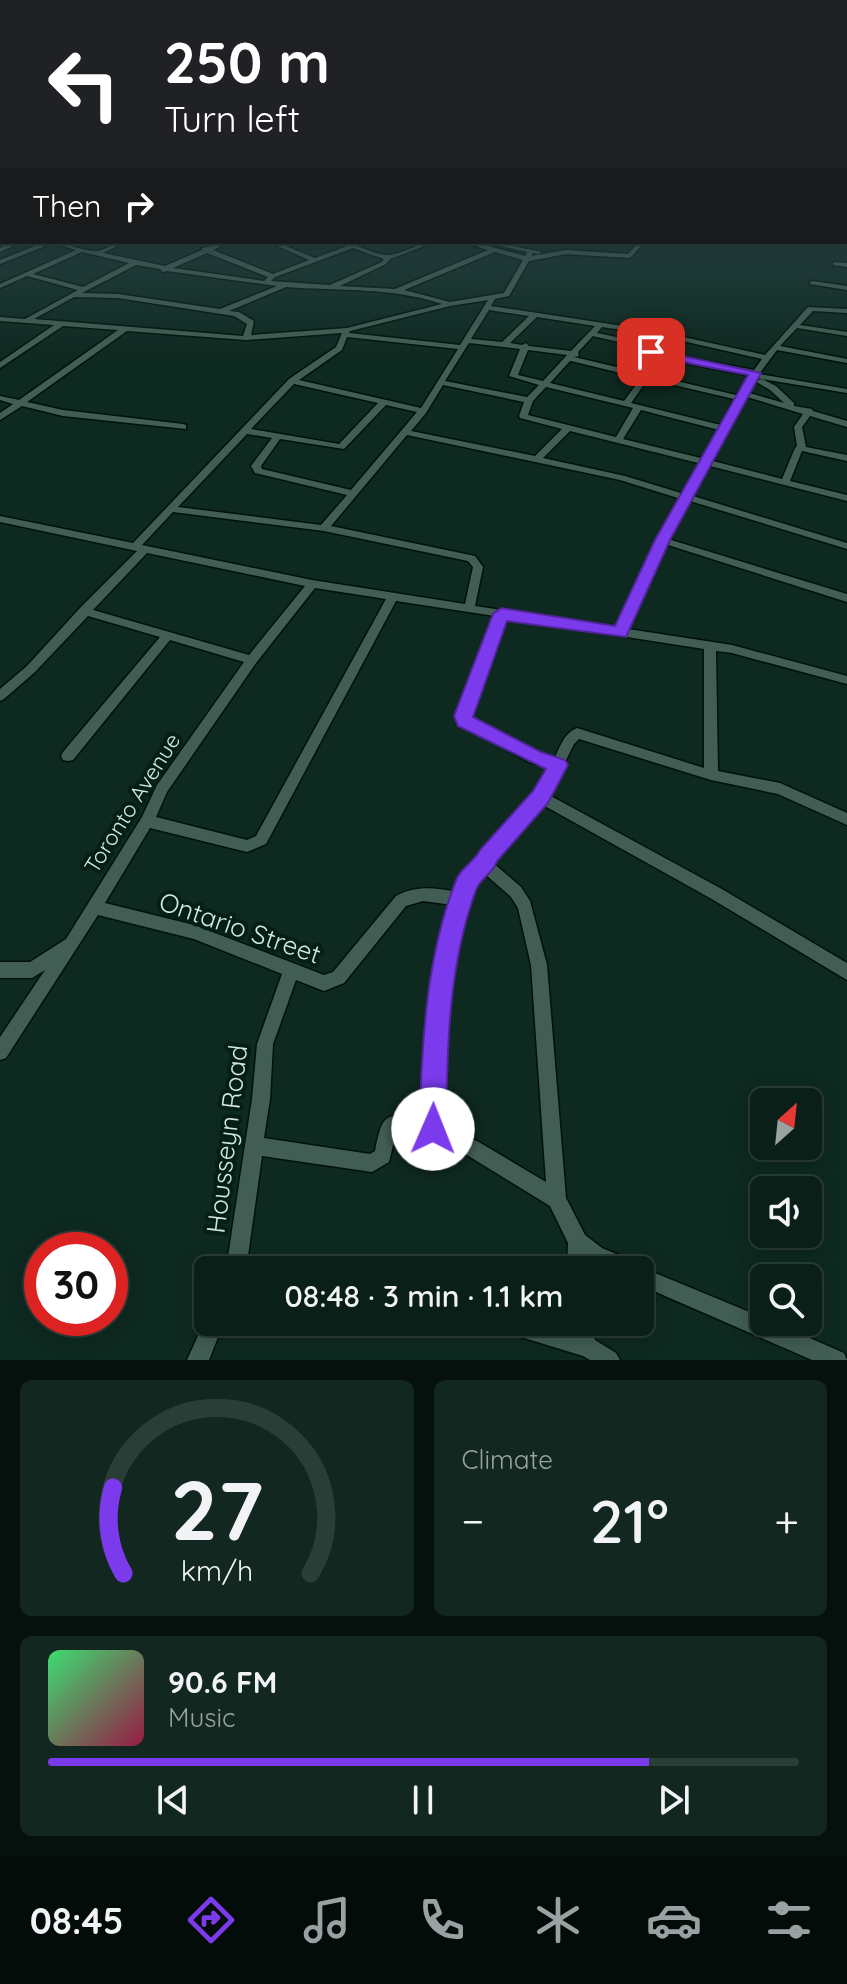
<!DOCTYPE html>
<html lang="en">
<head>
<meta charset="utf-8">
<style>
	body { margin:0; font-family:Quicksand,sans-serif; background:#132721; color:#f1f3f6; height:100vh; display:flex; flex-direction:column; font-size:30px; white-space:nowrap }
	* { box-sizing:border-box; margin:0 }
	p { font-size:26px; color:#99a2a2 }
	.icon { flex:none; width:44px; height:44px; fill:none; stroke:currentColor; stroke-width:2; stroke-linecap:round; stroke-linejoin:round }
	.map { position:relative; height:1360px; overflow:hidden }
	.side { display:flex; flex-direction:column; gap:20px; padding:20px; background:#06110d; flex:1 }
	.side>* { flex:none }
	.banner { position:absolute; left:0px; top:0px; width:848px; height:244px; box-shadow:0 4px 20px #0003,0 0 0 2px #2a3d37; background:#202124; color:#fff; overflow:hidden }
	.needle { width:52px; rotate:27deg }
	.controls { position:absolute; left:750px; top:1088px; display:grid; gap:16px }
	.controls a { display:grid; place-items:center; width:72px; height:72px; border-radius:12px; background:#0a1f18; box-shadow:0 4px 20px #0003,0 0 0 2px #2a3d37; font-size:40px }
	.speed { position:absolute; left:24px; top:1232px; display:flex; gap:16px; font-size:40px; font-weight:700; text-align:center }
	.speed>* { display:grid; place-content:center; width:104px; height:104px; border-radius:50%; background:#0a1f18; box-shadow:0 4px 20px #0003,0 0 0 2px #2a3d37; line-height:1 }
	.speed .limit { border:12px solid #d22; background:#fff; color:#111 }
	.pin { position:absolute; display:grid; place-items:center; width:68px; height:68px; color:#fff; margin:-34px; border-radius:16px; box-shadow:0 4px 12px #0006 }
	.me { position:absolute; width:88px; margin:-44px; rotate:1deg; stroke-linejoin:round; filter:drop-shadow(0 0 6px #0008) }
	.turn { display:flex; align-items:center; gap:28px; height:168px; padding:0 32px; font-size:36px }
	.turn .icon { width:104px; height:104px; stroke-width:2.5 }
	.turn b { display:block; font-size:56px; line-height:68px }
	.then { display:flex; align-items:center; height:76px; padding:0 32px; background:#0003; gap:16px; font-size:30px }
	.big { font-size:60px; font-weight:600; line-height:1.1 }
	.side .tile { flex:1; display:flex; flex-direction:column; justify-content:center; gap:12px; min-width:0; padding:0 28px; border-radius:12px; background:#132721 }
	.side .dial { align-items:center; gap:0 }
	.dial svg { height:208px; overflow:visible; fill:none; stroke:#2a3d37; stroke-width:7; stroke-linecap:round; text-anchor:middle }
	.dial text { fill:#f1f3f6; stroke:none }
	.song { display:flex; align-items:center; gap:24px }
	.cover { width:96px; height:96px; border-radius:12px; background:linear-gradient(135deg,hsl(140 70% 55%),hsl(340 70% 35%)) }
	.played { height:8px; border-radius:4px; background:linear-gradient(90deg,#7c3aed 80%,#2a3d37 80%) }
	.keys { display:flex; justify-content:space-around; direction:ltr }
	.heat { display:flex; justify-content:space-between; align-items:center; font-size:44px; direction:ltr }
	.side .tiles { flex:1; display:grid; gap:20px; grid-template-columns:1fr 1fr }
	.tile:last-child { grid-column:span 2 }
	.trip { position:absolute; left:194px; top:1256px; width:460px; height:80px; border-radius:12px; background:#0a1f18; box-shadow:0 4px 20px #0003,0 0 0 2px #2a3d37; font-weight:600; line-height:80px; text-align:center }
	.menu { display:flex; height:128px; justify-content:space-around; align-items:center; background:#040c0a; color:#99a2a2 }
	.menu .icon { width:56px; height:56px }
	.menu .on { color:#7c3aed }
	.menu b { font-size:36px; color:#f1f3f6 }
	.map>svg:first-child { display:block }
</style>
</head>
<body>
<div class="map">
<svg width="847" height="1360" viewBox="0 0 847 1360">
	<rect width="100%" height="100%" fill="#0e2920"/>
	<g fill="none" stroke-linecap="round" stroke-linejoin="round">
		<g stroke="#00120a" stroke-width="3">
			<path id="minor" d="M2,175v4l-2,1v-4z
				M846,183h1v4h-1z
				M0,202h2v4h-2z
				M846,205h1v4h-1z
				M0,214h2v4h-2z
				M846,218h1v4h-1z
				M0,227h2v4h-2z
				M846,236h1v5h-1z
				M14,242h8l-22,10v-4z
				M45,242c19,0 31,7 48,9 11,1 20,-9 32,-9l-22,11 62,13 37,-16v-2c9,-1 17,-6 27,-6l-16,8 60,24 36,-14 -41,-18h8l39,16 32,-12 -8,-4c17,0 37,15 51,13 16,-2 29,-13 45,-13l-45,17 -4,5 -46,22 55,3 93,-39 -24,-8h10l51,14 2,-4 -36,-8 3,-2 48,10 -3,2 -6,-1 -2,3 35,-6 62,4 11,-12h6l-15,16 -64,-4 -37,7 -20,35 -14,3 -4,7 165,25 109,24 43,-48 39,2v4l-34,-2 -13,14 47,7v4l-50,-8 -17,18 67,13v4l-70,-13 -18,24 88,15v4l-91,-15 -10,14 38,11 -14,-13 -15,-9 7,-2 14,7 18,17v3l18,3 1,2 34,10v6l-37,-11 -8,11 4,20 41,8v6l-45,-10 -12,30 57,14v6l-137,-35 -17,30 154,47v6l-157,-48 -22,38 179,55v8l-182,-58 -37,85 104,16 115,31v8l-115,-31 -16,-2 2,120 62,12 67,30v12l-69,-31 -67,-14 -132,-41 -5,5 -25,51 171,93 127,75v17l-137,-82 -167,-93 -51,57 29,25 9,14 17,64 19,233 19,37 17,13 35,15 1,3 126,52v4h9l71,31 3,7h-35l-172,-75v-15h-33l-20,-9v9h-20l1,-27 -18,-37 -83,-51 -31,-10 -8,-8 -32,-4 -7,29 -17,10 -110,-16 -16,114h-20l26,-171 5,-55 25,-70 -88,-35 -96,-24 -92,143 -6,2v-23l45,-67 -13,8h-32v-16h30l36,-23 76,-122 15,-32 87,-123 -74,-22 -97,120 -5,1 -5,-1 -2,-4 2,-4 97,-115 -72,-21 -53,56 -31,27 -4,2v-12l27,-23 53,-58 57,-57 -137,-29v-6l133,27 156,-164 47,-32 6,-14 -96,7 -119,-9 -100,71 36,8 120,14 3,1v4l-123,-13 -41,-10 -22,14v-7l13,-9 -13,-4v-4l19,4 99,-70 -55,-4 -63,42v-6l54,-37 -54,-4v-4l25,2 53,-29 -51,-14 -27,12v-4l76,-34 -23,-7 -53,21v-4zM353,248l31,11 -2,3 -52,23 -59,-4 4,-4zM82,252l47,11 -46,24 -50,-13zM495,252l28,8 -19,33 -54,9 -46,-12zM207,253l61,24 -4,4 -91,-13zM136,265l24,4 3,3 4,-1 110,15 -57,23 -102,-15 -36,-1zM286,287c52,4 106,0 156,17l-95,24 -96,7 3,-14 -15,-9 -10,-1zM74,297l44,1 116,18 13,8 -4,12 -209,-17zM488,300l-28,45 -111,-12 1,-2 100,-25zM489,310l40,6 -27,26 -31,-3zM537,317l58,9 -24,25 -42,-5 -3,-3 -4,2 -12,-2zM602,327l54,8 106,24 -8,11 -97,-18 -3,-7 -57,-12zM593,336l55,13 3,7 99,20 -14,19 -162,-38 5,-1 -1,-4zM347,337l111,12 -37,59 -122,-28 43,-30zM469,343l51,6 -11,27 30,9 -12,12 -82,-16zM528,350l39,5 -24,26 -25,-6zM570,361h1l70,17 -17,23 -74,-18zM648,379l86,20 -13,26 -90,-22zM294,384l84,19 -39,41 -88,-15zM443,385l81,17 -5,14 1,2 42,11 -27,27 -124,-25 15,-18zM546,387l87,21 -17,29 -88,-22 5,-14zM744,396l59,18 -9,13 3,19 -2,2 -13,31 -69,-18 14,-30 3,-2 -1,-2zM386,405l31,7 -66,78 -89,-21 -1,-3 19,-27 64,10zM641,410l78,20 -14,29 -82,-20zM570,431l132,33 -18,30 -59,-18 -82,-18zM247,434l25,4 -21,28 4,7 92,22 -26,30 -143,-18zM407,435l213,45 61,19 -24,41 -40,87 -142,-21 8,-39 -8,-11 -144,-30zM173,512l151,19 144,30 5,6 -8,37 -153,-24 -170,-35zM147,553l158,33 -56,69 -156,-45zM315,588l71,11 -130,237 -9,4 -91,-23 11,-25 89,-129zM396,601l99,15 -36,105 2,3 68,38 20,6 -13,25 -56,63 -2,6 -15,13 -6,17c-23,-4 -40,-7 -61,4l-63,76 -9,3 -130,-50 -89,-22 45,-75 97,24 19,-8zM505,618l199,31v119l-127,-40c-13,5 -17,19 -23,31l-16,-5 -66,-35zM485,874l26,23 7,11 13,57 15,217 -69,-41 -30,-10 -5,-5 1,-95 21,-112 10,-35zM423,901l30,4 -26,126 -3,88c-38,-5 -41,-9 -49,32l-5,3 -106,-16 6,-39 3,-55 23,-64 28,11 20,-8 62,-77z
				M835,262l12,1v4l-14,-2v-2z
				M812,281l35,5v4l-37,-6v-2z
				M208,1314v8h16l-15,38h-22z
				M495,1322h44l31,9 -4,-9h21l8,18 21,13 4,7h-30l-7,-4 -78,-24 -7,-3z"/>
		</g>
		<use href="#minor" fill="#425e54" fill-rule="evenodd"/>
	</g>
	<linearGradient id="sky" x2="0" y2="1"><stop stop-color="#081712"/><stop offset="0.47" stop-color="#30494e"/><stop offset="1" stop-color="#30494e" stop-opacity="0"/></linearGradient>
	<rect width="847" height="359" fill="url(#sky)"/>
	<path fill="#7c3aed" stroke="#51269a" stroke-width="2" d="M651,349l110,24 -91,167 -44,97 -119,-16 -34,96 68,35 24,8 3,5 -20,38 -51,58c-4,13 -17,17 -21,29 -28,76 -29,160 -30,239l-4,10 -9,4 -10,-4 -4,-10c3,-83 6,-172 38,-251 5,-11 17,-16 23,-28l53,-59 13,-22 -88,-43 -4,-10 39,-102 8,-6 114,18 40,-86 93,-165 -101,-20z"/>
	<g text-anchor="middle" stroke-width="8" stroke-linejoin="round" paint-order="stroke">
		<g font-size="22" fill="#d7e6e0" stroke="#041f17">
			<text transform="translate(132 803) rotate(-58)" y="8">Toronto Avenue</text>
		</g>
		<g font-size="26" fill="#d7e6e0" stroke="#041f17">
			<text transform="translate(240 928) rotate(19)" y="9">Ontario Street</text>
			<text transform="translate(227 1139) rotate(-83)" y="9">Housseyn Road</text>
		</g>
	</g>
</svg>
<div class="controls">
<a><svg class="needle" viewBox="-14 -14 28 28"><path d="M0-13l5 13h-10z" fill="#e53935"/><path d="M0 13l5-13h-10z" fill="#99a2a2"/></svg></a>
<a><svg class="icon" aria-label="sound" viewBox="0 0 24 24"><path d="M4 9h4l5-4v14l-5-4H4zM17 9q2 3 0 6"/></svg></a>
<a><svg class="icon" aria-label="search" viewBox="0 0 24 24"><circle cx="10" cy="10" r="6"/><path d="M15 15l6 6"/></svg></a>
</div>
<div class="speed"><div class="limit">30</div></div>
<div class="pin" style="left:651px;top:352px;background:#d93025"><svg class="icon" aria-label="arrive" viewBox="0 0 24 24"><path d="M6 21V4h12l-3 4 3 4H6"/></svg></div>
<svg class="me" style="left:433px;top:1129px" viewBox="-20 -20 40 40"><circle r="19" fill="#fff"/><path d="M0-13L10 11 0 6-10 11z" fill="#7c3aed"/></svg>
<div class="trip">08:48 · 3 min · 1.1 km</div>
<div class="banner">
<div class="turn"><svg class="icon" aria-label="left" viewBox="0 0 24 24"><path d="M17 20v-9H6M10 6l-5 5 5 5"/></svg><div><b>250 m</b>Turn left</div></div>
<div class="then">Then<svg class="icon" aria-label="right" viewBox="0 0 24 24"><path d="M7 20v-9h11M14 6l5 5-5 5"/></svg></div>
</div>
</div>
<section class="side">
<div class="tiles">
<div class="tile dial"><svg viewBox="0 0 100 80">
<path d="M14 69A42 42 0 1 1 86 69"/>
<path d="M14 69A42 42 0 0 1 10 36" stroke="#7c3aed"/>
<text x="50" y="56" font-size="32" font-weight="700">27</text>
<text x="50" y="72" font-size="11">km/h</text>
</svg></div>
<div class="tile"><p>Climate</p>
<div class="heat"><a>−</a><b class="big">21°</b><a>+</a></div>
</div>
<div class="tile">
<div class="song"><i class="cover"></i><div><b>90.6 FM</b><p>Music</p></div></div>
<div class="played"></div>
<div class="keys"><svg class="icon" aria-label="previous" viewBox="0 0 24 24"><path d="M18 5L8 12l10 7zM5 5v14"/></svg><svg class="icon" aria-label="pause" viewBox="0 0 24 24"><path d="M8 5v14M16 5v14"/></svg><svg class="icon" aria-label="next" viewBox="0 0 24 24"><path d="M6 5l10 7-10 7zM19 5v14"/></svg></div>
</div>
</div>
</section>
<nav class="menu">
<b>08:45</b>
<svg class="icon on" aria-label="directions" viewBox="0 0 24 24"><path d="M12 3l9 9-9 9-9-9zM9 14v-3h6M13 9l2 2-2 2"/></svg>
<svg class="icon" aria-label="music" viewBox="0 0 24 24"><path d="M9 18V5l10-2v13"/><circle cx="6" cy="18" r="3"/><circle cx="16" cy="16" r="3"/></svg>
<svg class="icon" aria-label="phone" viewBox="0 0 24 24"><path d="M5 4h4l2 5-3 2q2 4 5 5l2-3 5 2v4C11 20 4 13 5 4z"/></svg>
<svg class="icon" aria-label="climate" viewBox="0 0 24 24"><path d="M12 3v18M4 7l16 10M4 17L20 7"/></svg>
<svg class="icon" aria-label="car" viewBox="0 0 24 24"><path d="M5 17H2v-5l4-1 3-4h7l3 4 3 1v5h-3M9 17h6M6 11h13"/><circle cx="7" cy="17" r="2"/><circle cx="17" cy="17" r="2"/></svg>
<svg class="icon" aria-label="filters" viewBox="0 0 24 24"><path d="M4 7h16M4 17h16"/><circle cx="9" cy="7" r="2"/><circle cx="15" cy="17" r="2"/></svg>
</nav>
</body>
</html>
